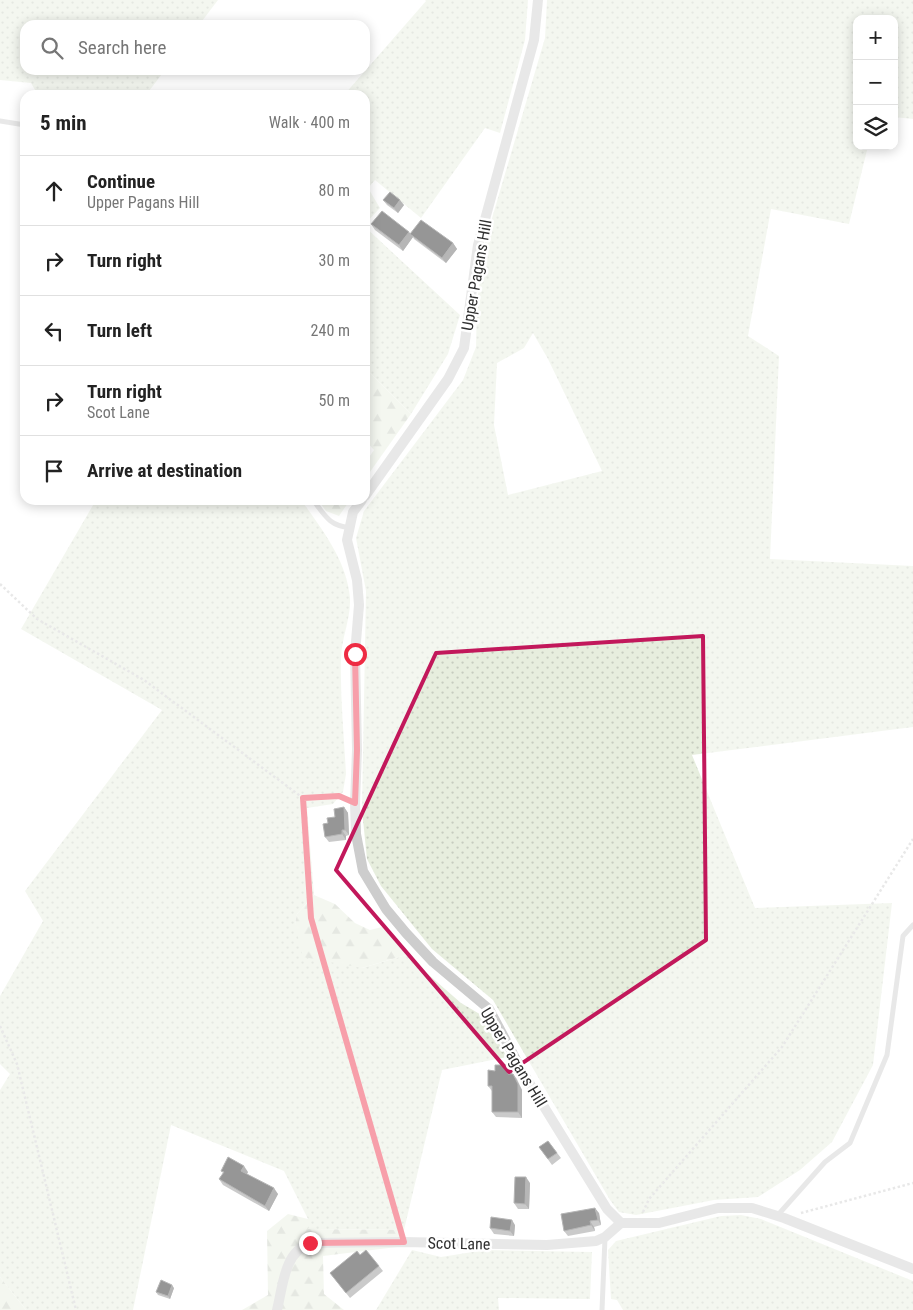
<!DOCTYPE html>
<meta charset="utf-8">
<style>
:root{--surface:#fff;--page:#f2f2f2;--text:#222;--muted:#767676;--line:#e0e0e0}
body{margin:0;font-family:"Roboto Condensed",sans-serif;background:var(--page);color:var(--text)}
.controls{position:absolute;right:15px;top:15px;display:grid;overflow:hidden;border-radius:10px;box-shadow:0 2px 12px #0003}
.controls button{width:45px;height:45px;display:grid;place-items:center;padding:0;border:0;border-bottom:1px solid var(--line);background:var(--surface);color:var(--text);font:25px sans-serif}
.stop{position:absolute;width:15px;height:15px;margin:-11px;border:4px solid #ee2b43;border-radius:50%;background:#fff}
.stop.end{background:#ee2b43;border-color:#fff;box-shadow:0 1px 5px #0008}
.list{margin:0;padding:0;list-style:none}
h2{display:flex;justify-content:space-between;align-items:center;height:65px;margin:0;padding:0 20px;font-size:21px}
h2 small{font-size:16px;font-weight:400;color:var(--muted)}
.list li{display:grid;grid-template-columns:32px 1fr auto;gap:15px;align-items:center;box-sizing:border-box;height:70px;padding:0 20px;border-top:1px solid var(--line)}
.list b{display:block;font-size:19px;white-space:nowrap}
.list p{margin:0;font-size:16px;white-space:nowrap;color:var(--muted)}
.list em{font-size:16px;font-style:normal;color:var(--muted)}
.icon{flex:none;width:28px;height:28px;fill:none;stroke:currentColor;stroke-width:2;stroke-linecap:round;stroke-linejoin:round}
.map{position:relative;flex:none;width:913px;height:1310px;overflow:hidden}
.search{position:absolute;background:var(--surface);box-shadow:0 2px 12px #0003;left:20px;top:20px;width:350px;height:55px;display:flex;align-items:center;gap:12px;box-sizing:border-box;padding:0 18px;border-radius:15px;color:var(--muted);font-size:19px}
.panel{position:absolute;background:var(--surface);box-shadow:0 2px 12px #0003;left:20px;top:90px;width:350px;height:415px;border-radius:15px}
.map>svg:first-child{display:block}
</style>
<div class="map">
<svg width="913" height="1310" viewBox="0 0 913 1310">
<defs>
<pattern id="grass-dots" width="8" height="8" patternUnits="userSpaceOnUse" patternTransform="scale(1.25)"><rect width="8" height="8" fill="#e7eede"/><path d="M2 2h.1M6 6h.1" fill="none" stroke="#c6ccbf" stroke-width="1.8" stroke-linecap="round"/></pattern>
<pattern id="forest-firs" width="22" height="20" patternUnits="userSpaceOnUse" patternTransform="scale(1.25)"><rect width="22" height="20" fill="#e7eede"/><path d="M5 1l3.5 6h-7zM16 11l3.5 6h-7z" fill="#c6ccbf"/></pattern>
</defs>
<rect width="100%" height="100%" fill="#fff"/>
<path fill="url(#grass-dots)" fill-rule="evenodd" d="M0 0H218L199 25H25V70H165L146 95H38L31 83 0 80Z
M425 0H528L525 40 500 133 485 128 421 218 375 180 368 188 380 208 365 224V95H344L426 1Z
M547 0H913V119L894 117V19H857V146H868L849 224 771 209 748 336 779 356 770 559 913 566V727L692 755 755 908 892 903 873 1065 832 1142 800 1170 758 1197 714 1200 636 1215 619 1212 610 1200 493 1000 432 949 381 886 367 859 362 810 366 591 356 538 364 511 463 380 476 347 477 302 485 242 545 38ZM533 333 548 359 602 471 508 495 494 425 497 363 524 348Z
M365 227 460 315 448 354 411 414 365 368Z
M96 500H209L217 505V500H301C322 529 347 561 350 598 351 619 341 639 341 659 340 697 344 736 346 774L343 792 333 804 307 808 314 895 297 914 295 924 362 968 406 955 461 1003 483 1016 507 1057 442 1070 404 1230 308 1229V1219L284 1171 171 1125 133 1310H26L0 1277V1090L10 1074 0 1064V996L43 921 25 891 162 710 21 629Z
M741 1215 761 1219 913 1281V1310H623L617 1300 611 1299 608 1250 616 1241 721 1216Z
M412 1250 441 1257 485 1250 592 1252 590 1299 498 1298 499 1310H376Z"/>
<path fill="url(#forest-firs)" d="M365 368 411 414 365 479V463L374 450 365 440Z
M318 500H350L339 516 326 511Z
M314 895 335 904 355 923 370 930 386 926 406 955 362 968 303 957 295 924 297 914Z
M288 1214 308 1219V1229L404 1230 397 1247 323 1256 324 1294 344 1310H242L268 1295 267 1231Z
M0 1277 26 1310H0Z"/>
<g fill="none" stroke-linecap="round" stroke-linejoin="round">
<path stroke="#cdcdcd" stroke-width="2.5" stroke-dasharray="2.5 2.5" stroke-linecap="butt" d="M0 584 37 619 144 680 303 798 339 796 344 798
M303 798 311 918 401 1231
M0 1026 17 1064 76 1310
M643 1212 649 1199 782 1047 913 839
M801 1213 913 1183"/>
<path stroke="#cdcdcd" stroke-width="5" d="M0 121 25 125
M313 500C324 514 330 527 349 527
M777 1216 825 1162 850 1143 887 1055 903 936 913 925
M602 1310 605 1238"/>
<path stroke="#cdcdcd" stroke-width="10" d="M365 496 448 379 464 348 478 245 534 40 538 0
M362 500 353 512 347 540 357 580 359 605 355 654 357 750 355 803 356 834 363 871 386 909 406 933 433 962 489 1009 522 1071 607 1209 621 1223
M621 1223H659L718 1208H752L784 1218 913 1269
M277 1310C283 1286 284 1252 310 1243L404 1242 547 1245 596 1241 605 1237 621 1223"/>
</g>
<path fill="#8b8b8b" d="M383 200 404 205 398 213 387 205Z
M371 224 453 243 457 249 446 263 414 239 413 237 403 251 375 230Z
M344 807 348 813 349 835 346 836V840L329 842 325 837 328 823 335 817Z
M512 1070V1074H513L517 1079 522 1090V1118L496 1117 492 1112V1091L488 1086Z
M548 1141 561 1158 552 1165 539 1147Z
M221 1171 248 1172 247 1174 278 1194 269 1211 223 1185 219 1179 223 1173Z
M530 1183 529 1209H518L514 1203Z
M599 1213 601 1225 594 1227 595 1231 568 1236 564 1231Z
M515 1225 514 1236 494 1234 490 1228Z
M360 1255 379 1266 383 1271 350 1298 330 1273Z
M174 1288 170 1299 158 1295 156 1292Z"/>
<path fill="#5d5d5d" d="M400 200 404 205 398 213 394 208Z
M409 232 413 237 403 251 399 245Z
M453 243 457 249 446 263 442 258Z
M344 807 348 813 349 835 345 830Z
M342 830 346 836V840L342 834Z
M508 1065 512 1070V1079L508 1074Z
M513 1074 522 1090V1118L518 1112Z
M244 1166 248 1172 245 1177 241 1171Z
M526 1177 530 1183 529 1209 525 1204Z
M274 1188 278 1194 269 1211 265 1206Z
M595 1208 599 1213 601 1225 598 1220Z
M512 1220 515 1225 514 1236 510 1231Z
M590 1221 594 1227 595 1231 591 1225Z
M172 1285 174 1288 170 1299 168 1296Z"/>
<path fill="#171717" stroke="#5d5d5d" d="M390 192 400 200 394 208 383 200Z
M382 211 409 232 399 245 371 224Z
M421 220 453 243 442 258 410 234Z
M344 807 345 830H342V834L325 837 323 824 328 823 327 818 335 817 334 809Z
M495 1065H508V1074H513L518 1084V1112H492V1086H488V1070L495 1071Z
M548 1141 557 1153 548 1159 539 1147Z
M228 1157 244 1166 241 1171 274 1188 265 1206 219 1179 224 1172 221 1171Z
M515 1177H526L525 1204 514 1203Z
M595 1208 598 1220 590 1221 591 1225 564 1231 561 1214Z
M491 1217 512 1220 510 1231 490 1228Z
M366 1250 379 1266 346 1293 330 1273 357 1251 360 1255Z
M161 1280 172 1285 168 1296 156 1292Z"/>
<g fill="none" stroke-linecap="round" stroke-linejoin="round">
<path stroke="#ee2b43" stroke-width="6" d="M310 1243 404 1242 311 918 303 798 339 796 355 803 357 750 355 654"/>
</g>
<path d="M0 0H913V1310H0ZM703 636 706 940 509 1072 336 870 436 653Z" fill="#fff" fill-opacity=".55" fill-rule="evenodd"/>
<path fill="none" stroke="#c2185b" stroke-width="4" stroke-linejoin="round" d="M703 636 706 940 509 1072 336 870 436 653Z"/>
<g text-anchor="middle" stroke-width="5" stroke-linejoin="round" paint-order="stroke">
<g font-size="16" fill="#303030" stroke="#fff">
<text transform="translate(476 275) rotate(-80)" y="6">Upper Pagans Hill</text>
<text transform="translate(514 1057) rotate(59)" y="6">Upper Pagans Hill</text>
<text transform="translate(459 1243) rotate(1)" y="6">Scot Lane</text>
</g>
</g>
</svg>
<div class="controls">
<button>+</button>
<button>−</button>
<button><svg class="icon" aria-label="layers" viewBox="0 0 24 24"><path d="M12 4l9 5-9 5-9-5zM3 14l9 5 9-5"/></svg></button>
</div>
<div class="stop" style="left:355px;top:654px"></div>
<div class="stop end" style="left:310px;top:1243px"></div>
<div class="search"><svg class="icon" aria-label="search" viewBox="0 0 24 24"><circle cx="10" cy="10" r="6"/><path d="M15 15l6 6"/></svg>Search here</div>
<section class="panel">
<h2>5 min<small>Walk · 400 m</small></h2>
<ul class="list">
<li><svg class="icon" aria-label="ahead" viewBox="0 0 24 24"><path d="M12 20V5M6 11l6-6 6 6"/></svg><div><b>Continue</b><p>Upper Pagans Hill</p></div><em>80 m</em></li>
<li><svg class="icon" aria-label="right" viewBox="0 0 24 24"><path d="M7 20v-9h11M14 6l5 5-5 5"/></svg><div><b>Turn right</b></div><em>30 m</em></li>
<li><svg class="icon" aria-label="left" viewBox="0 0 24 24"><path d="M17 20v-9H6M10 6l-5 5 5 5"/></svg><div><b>Turn left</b></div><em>240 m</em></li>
<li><svg class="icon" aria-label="right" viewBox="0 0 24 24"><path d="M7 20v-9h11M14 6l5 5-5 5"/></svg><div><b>Turn right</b><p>Scot Lane</p></div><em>50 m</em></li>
<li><svg class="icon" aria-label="arrive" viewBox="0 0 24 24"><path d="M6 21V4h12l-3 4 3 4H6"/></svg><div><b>Arrive at destination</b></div></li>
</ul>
</section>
</div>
